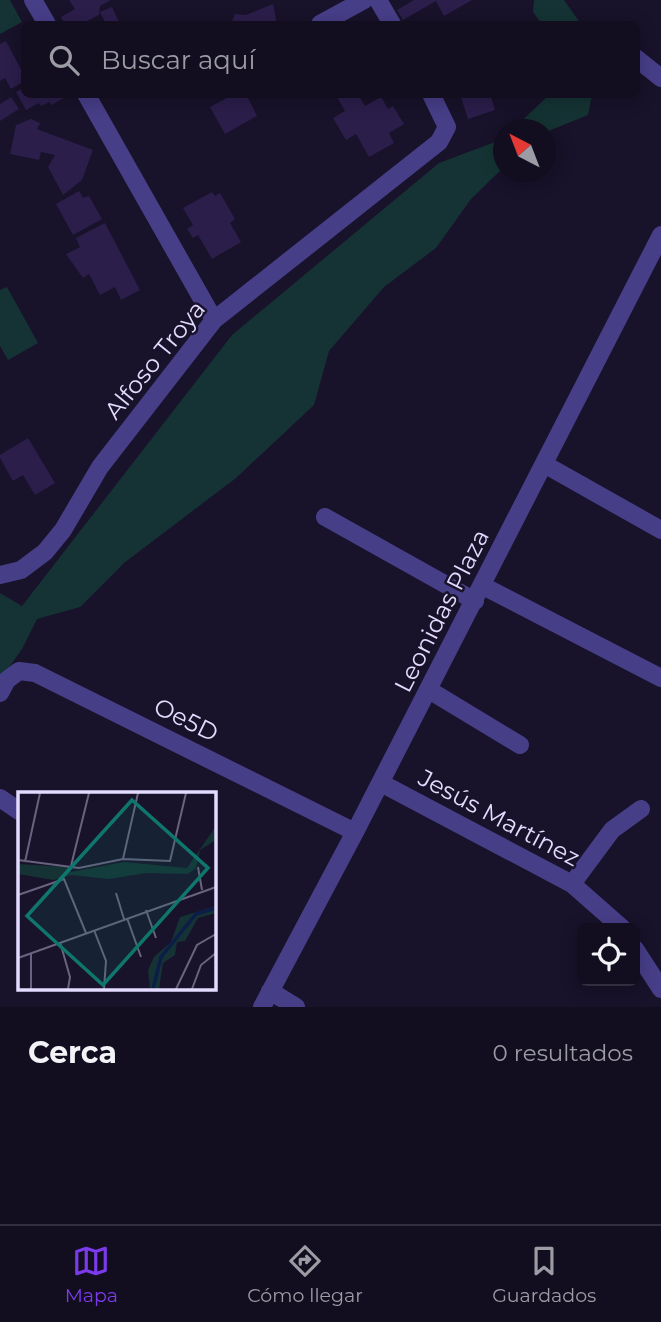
<!DOCTYPE html>
<html lang="es">
<meta charset="utf-8">
<style>
:root{--surface:#120e20;--page:#1b1729;--text:#f1f3f6;--muted:#9c9ca5;--line:#312e3e;--accent:#7c3aed}
body{margin:0;font-family:Montserrat,sans-serif;background:var(--page);color:var(--text)}
.controls{position:absolute;right:21px;bottom:21px;display:grid;overflow:hidden;border-radius:10px;box-shadow:0 4px 18px #0003}
.controls button{width:63px;height:63px;display:grid;place-items:center;padding:0;border:0;border-bottom:2px solid var(--line);background:var(--surface);color:var(--text);font:35px sans-serif}
.compass{position:absolute;left:493px;top:119px;width:63px;height:63px;border-radius:50%;background:var(--surface);box-shadow:0 4px 18px #0003;rotate:318deg}
.list{margin:0;padding:0;list-style:none}
h2{display:flex;justify-content:space-between;align-items:center;height:91px;margin:0;padding:0 28px;font-size:30px}
h2 small{font-size:23px;font-weight:400;color:var(--muted)}
.icon{flex:none;width:38px;height:38px;fill:none;stroke:currentColor;stroke-width:2;stroke-linecap:round;stroke-linejoin:round}
.map{position:relative;flex:none;width:661px;height:1007px;overflow:hidden}
.search{position:absolute;background:var(--surface);box-shadow:0 4px 18px #0003;left:21px;right:21px;top:21px;height:77px;display:flex;align-items:center;gap:18px;box-sizing:border-box;padding:0 24px;border-radius:10px;color:var(--muted);font-size:26px}
.sheet{height:217px;background:var(--surface)}
nav{display:flex;justify-content:space-around;align-items:center;box-sizing:border-box;height:98px;border-top:2px solid var(--line);background:var(--surface);font-size:19px;color:var(--muted)}
nav a{display:grid;justify-items:center;gap:4px}
nav .on{color:var(--accent)}
.map>svg:first-child{display:block}
</style>
<div class="map">
<svg width="661" height="1007" viewBox="0 0 661 1007">
<rect width="100%" height="100%" fill="#18122a"/>
<path fill="#153334" d="M0 0H10L22 22 0 34Z
M534 0H564L581 24H542L533 12Z
M549 95H592L588 115 546 132V130L513 129Z
M503 139V168L471 199 436 248 384 287 329 351 314 405 236 478 124 563 80 607 37 619 22 649 0 680V593L22 606 232 335 439 163Z
M7 287 38 343 8 360 0 346V290Z"/>
<path fill="#2b1e4b" d="M69 0H111L100 6 99 15 81 24H65L61 17 75 9Z
M414 0H472L444 16 436 1 403 20 397 10Z
M273 4 277 24H231L235 14 246 15Z
M112 7 119 22 125 24H106L100 12Z
M6 41 24 75V81L11 89 5 78 0 81V44Z
M24 88V94H65L66 97 51 105 50 102 41 106 39 103 26 110 16 92Z
M234 94H246L257 116 225 134 210 107Z
M335 94H358L365 106 381 97 388 109 393 106 404 124 389 133 394 143 369 157 356 134 346 140 333 118 345 111Z
M460 94H490L495 110 468 119Z
M11 97 19 109 0 121V104Z
M31 119 40 123 37 129 93 150 82 180 63 195 48 167 55 155 41 152 39 160 10 154 16 125Z
M79 191 83 198 89 196 102 219 73 235 56 204Z
M212 192 215 196 220 193 235 219 230 223 241 242 212 259 198 235 193 238 187 229 193 225 183 208Z
M105 223 140 290 121 300 115 287 100 295 89 274 83 278 66 254 80 247 76 238Z
M28 438 55 483 35 495 23 475 13 481 0 458V455Z"/>
<g fill="none" stroke-linecap="round" stroke-linejoin="round">
<path stroke="#473e88" stroke-width="18" d="M33 0 47 24
M378 0 392 24
M320 24 364 0
M636 58 661 78
M86 94 214 320
M544 464 661 530
M325 517 475 601
M0 575 21 570 45 552 63 530 100 467 214 320 439 142 447 127 431 94
M483 586 661 678
M429 690 520 745
M0 693 7 680 19 671 35 673 355 832
M381 783 572 884 622 928
M0 798 19 811
M572 884 612 830 641 809
M635 949 661 989
M270 991 296 1007
M262 1007 355 832 661 235"/>
</g>
<g text-anchor="middle" stroke-width="5" stroke-linejoin="round" paint-order="stroke">
<g font-size="24" fill="#e3dcfe" stroke="#18122a">
<text transform="translate(155 360) rotate(-51)" y="8">Alfoso Troya</text>
<text transform="translate(442 611) rotate(-63)" y="8">Leonidas Plaza</text>
<text transform="translate(186 720) rotate(26)" y="8">Oe5D</text>
<text transform="translate(499 818) rotate(28)" y="8">Jesús Martínez</text>
</g>
</g>
<g transform="translate(18 792)">
<rect width="198" height="198" fill="#18122a"/>
<path d="M198 34V48L182 58 178 76 170 82 128 81 91 87 53 83 36 88 0 82V72L52 75 53 80 106 70 169 76ZM198 114V121L180 126 167 149 159 150 157 163 145 171 141 197H132L130 178 136 165 153 150 162 125Z" fill="#153334"/>
<path fill="none" stroke="#0c1d48" stroke-width="3.5" d="M135 197 143 165 178 122 198 116"/>
<path fill="none" stroke="#69637f" stroke-width="2" d="M105 67 120 1M0 68 61 76 105 67 152 69 168 1M7 70 22 1M53 74 71 1M180 75 184 98M98 101 106 127M0 103 46 87 68 141M128 118 138 146M109 126 123 165M76 138 88 169 86 197M42 150 52 185 50 197M0 166 198 95M13 197V161M158 197 179 153 198 142M174 197 183 173 198 161"/>
<path fill="#0f766e" fill-opacity="0.15" stroke="#0f766e" stroke-width="3.5" d="M114 8 190 76 85 193 9 124Z"/>
<rect width="198" height="198" fill="none" stroke="#e3dcfe" stroke-width="3.5"/>
</g>
</svg>
<div class="controls">
<button><svg class="icon" aria-label="locate" viewBox="0 0 24 24"><circle cx="12" cy="12" r="6"/><path d="M12 2v4M12 18v4M2 12h4M18 12h4"/></svg></button>
</div>
<svg class="compass" viewBox="-18 -18 36 36"><path d="M0-13l5 13h-10z" fill="#e53935"/><path d="M0 13l5-13h-10z" fill="#9c9ca5"/></svg>
<div class="search"><svg class="icon" aria-label="search" viewBox="0 0 24 24"><circle cx="10" cy="10" r="6"/><path d="M15 15l6 6"/></svg>Buscar aquí</div>
</div>
<section class="sheet">
<h2>Cerca<small>0 resultados</small></h2>
<ul class="list">
</ul>
</section>
<nav>
<a class="on"><svg class="icon" aria-label="map" viewBox="0 0 24 24"><path d="M3 6l6-2 6 2 6-2v14l-6 2-6-2-6 2zM9 4v14M15 6v14"/></svg>Mapa</a>
<a><svg class="icon" aria-label="directions" viewBox="0 0 24 24"><path d="M12 3l9 9-9 9-9-9zM9 14v-3h6M13 9l2 2-2 2"/></svg>Cómo llegar</a>
<a><svg class="icon" aria-label="saved" viewBox="0 0 24 24"><path d="M7 4h10v16l-5-4-5 4z"/></svg>Guardados</a>
</nav>
